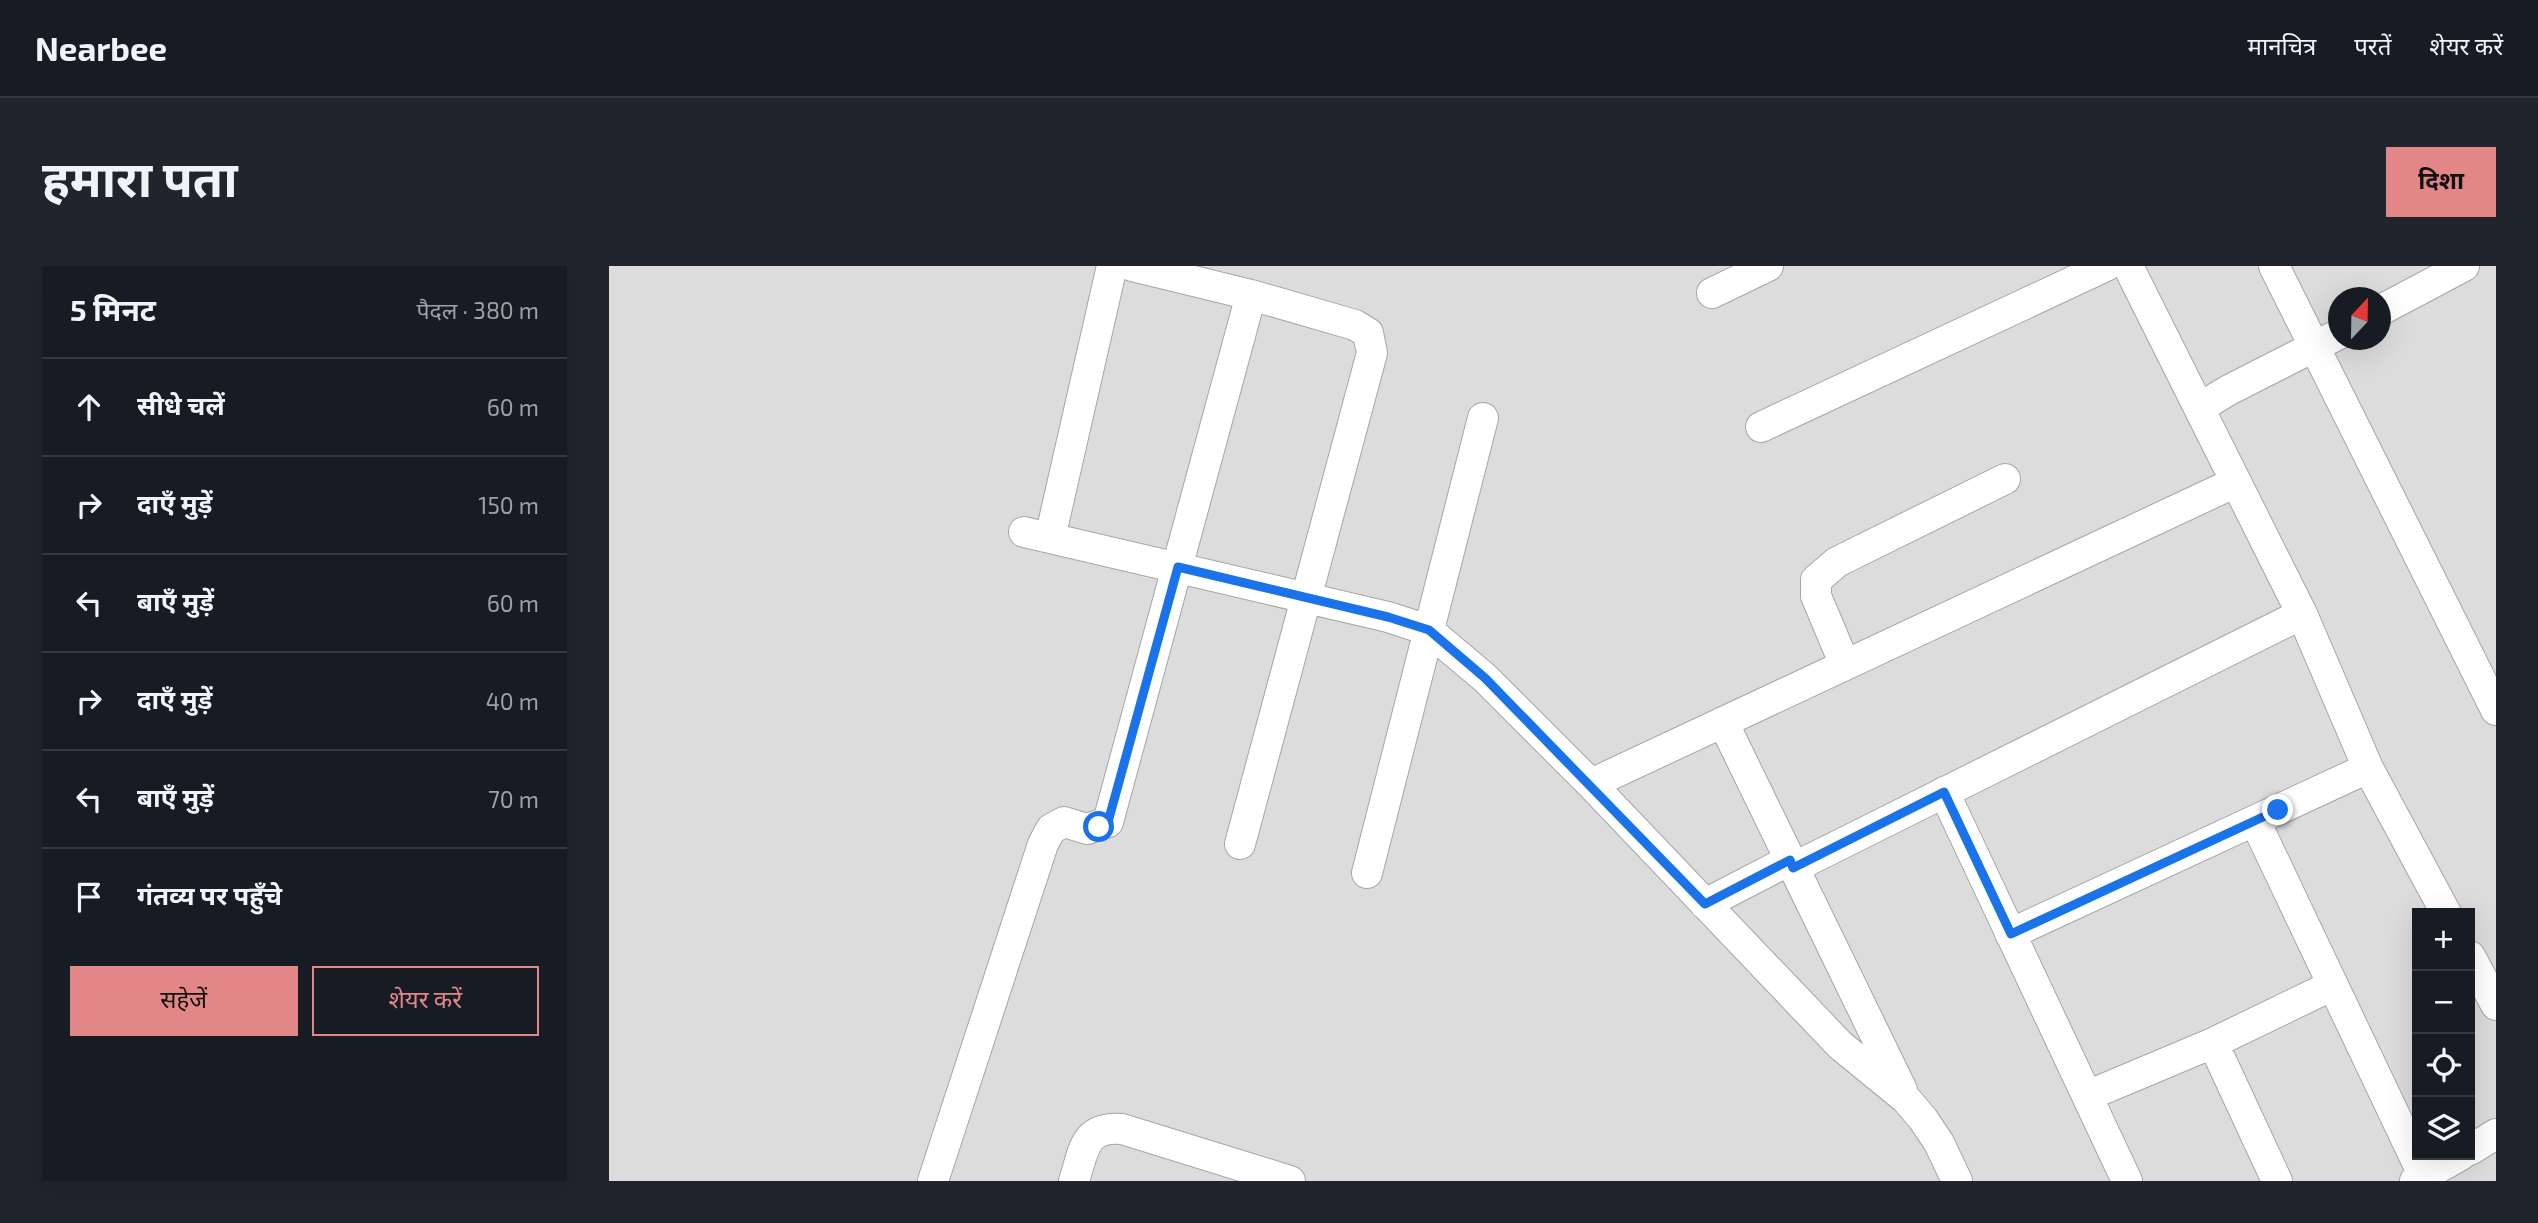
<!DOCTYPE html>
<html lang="hi">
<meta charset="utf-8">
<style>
:root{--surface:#171b24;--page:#20242c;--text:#f1f3f6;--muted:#9ea1a6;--line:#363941;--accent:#e28688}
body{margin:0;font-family:"Exo 2","Noto Sans Devanagari",sans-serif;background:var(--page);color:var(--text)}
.controls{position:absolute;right:21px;bottom:21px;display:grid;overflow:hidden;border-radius:0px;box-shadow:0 7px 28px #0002}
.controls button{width:63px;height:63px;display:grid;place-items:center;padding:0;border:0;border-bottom:2px solid var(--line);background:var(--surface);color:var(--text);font:35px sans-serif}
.compass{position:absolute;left:1719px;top:21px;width:63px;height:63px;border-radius:50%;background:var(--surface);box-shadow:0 7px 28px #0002;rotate:22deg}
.stop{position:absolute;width:21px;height:21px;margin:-16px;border:5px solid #1a73e8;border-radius:50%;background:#fff}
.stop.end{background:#1a73e8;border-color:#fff;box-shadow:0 2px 7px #0008}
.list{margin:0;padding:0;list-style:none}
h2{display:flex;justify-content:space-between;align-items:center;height:91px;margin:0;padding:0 28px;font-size:30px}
h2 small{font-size:23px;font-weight:400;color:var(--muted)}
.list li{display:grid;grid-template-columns:46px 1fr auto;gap:21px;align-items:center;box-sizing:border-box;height:98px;padding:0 28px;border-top:2px solid var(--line)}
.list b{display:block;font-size:26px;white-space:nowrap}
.list em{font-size:23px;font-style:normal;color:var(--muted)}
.actions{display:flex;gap:14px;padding:21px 28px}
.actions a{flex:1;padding:16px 0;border:2px solid var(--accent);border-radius:0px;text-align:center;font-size:24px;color:var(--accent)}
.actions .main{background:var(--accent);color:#111}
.icon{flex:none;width:38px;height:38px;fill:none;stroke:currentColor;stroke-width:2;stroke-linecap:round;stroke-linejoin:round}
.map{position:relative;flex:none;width:1887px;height:915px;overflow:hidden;border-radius:0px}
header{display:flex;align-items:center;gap:42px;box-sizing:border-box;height:98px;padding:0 35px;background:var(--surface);border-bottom:2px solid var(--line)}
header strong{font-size:33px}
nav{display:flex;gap:38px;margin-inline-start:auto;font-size:24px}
.intro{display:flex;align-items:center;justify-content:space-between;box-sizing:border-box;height:168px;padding:0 42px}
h1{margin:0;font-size:49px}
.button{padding:18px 32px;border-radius:0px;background:var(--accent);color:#111;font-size:24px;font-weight:700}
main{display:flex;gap:42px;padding:0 42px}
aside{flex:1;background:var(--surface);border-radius:0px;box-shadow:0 7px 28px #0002}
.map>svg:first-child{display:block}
</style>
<header>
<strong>Nearbee</strong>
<nav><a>मानचित्र</a><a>परतें</a><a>शेयर करें</a></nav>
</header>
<div class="intro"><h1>हमारा पता</h1><a class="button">दिशा</a></div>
<main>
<aside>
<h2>5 मिनट<small>पैदल · 380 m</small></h2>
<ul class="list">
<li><svg class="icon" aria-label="ahead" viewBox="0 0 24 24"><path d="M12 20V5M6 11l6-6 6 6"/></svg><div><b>सीधे चलें</b></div><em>60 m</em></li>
<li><svg class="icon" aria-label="right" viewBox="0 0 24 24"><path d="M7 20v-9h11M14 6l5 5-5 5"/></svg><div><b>दाएँ मुड़ें</b></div><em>150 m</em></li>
<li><svg class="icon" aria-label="left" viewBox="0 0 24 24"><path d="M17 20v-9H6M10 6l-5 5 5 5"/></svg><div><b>बाएँ मुड़ें</b></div><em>60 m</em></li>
<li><svg class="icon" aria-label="right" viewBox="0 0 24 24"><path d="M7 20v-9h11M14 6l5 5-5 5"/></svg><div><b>दाएँ मुड़ें</b></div><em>40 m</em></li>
<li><svg class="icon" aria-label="left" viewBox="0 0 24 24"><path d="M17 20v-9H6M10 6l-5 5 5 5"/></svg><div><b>बाएँ मुड़ें</b></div><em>70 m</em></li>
<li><svg class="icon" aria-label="arrive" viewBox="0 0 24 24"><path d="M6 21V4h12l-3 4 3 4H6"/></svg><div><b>गंतव्य पर पहुँचे</b></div></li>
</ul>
<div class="actions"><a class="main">सहेजें</a><a>शेयर करें</a></div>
</aside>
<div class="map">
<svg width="1887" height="915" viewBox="0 0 1887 915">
<rect width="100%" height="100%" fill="#f0ede5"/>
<path fill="#dddcdc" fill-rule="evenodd" d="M0 0H1887V915H0ZM1730 32H1772V74H1730ZM1808 647H1861V889H1808Z"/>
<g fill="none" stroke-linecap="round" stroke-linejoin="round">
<g stroke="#a6a6a6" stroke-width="32">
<path id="street" d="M523 0 642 29 746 59 759 67 763 87 631 578
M1519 0 1693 348 1759 502 1837 647
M1665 0 1887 444
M1103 27 1159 0
M1772 44 1855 0
M1590 142 1620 124 1730 68
M1152 161 1497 0
M415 266 779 351 819 364 876 412 982 518 1231 779 1297 833 1314 853 1330 877 1348 915
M441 272 503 0
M1236 399 1207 330V314L1228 296 1396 213
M1114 456 1293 824
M982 518 1627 216
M1335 526 1518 915
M1646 555 1817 915
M1184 602 1693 348
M758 607 874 152
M1096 638 1181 594
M1401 668 1759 502
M1861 690 1887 739
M1604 777 1668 915
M1478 830 1604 777 1724 719
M1861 884 1887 868
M324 915 434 578 442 563 455 556 478 563 499 556 642 29
M465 915C475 885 474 860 513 863L681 915
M1806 915 1852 889"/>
</g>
<use href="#street" stroke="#fff" stroke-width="30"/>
</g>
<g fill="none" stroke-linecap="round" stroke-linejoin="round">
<path stroke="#1a73e8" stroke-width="9" d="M490 561 499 556 569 301 779 351 820 364 876 412 1096 638 1181 594 1184 602 1335 526 1402 668 1669 544"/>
</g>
</svg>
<div class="controls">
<button>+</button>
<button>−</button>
<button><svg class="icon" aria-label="locate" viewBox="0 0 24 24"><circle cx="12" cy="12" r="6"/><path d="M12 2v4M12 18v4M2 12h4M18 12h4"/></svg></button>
<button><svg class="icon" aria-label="layers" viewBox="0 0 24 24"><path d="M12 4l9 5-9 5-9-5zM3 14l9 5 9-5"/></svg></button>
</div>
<svg class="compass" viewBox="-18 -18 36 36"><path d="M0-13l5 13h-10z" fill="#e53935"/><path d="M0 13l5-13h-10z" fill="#9ea1a6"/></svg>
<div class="stop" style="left:490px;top:561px"></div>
<div class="stop end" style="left:1669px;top:544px"></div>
</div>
</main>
